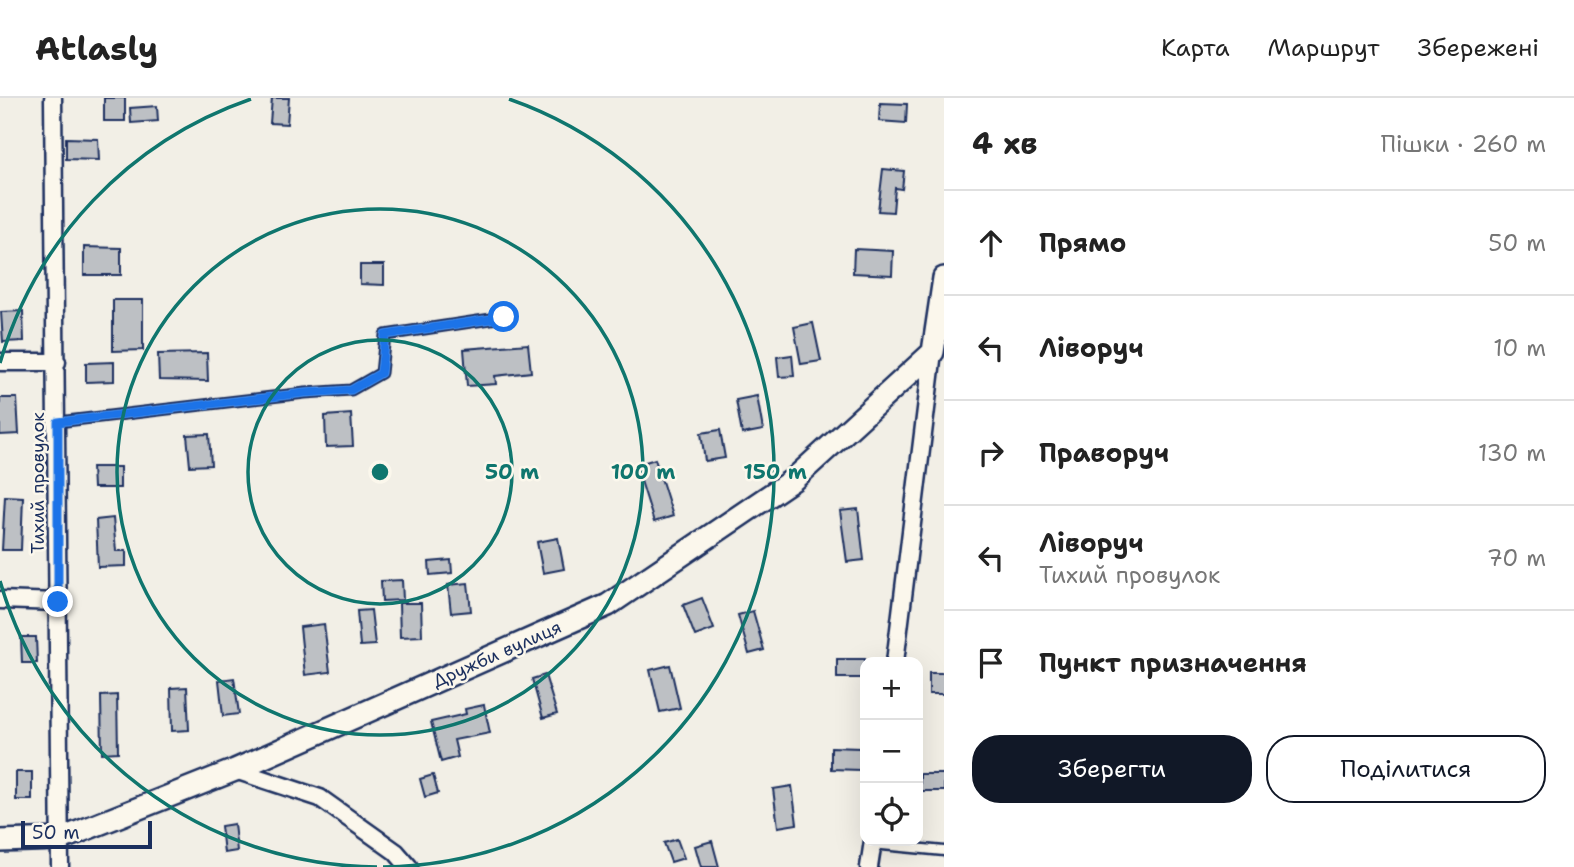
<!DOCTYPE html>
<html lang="uk">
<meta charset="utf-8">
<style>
:root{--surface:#fff;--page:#f2f2f2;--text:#222;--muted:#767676;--line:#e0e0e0;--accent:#111827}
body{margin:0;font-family:"Shantell Sans",sans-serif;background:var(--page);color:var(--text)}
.controls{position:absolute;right:21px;bottom:21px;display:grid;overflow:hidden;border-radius:14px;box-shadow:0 7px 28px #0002}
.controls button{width:63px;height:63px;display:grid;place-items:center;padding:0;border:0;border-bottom:2px solid var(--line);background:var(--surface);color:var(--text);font:35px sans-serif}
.scale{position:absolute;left:21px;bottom:18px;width:131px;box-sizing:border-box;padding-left:7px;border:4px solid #1b2f5e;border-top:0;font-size:19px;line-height:24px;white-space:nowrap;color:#1b2f5e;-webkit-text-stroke:5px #fbf7ec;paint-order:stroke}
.stop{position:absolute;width:21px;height:21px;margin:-16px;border:5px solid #1a73e8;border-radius:50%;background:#fff}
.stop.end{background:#1a73e8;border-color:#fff;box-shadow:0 2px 7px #0008}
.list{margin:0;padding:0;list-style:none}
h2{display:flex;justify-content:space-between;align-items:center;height:91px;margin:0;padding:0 28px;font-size:30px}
h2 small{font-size:23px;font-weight:400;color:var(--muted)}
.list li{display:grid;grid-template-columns:46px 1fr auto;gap:21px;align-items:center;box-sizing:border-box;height:105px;padding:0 28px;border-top:2px solid var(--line)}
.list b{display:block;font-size:26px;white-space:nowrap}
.list p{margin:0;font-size:23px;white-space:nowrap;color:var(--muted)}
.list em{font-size:23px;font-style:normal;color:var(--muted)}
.actions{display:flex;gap:14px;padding:21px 28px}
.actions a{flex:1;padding:16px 0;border:2px solid var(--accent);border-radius:28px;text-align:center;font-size:24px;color:var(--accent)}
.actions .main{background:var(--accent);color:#fff}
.icon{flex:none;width:38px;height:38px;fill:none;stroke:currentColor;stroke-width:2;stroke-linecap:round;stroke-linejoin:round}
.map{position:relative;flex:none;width:944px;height:769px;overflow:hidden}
header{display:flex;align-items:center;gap:42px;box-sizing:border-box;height:98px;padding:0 35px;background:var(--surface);border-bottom:2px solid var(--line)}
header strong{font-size:33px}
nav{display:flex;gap:38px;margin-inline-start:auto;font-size:24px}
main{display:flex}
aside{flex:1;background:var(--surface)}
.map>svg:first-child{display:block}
</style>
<header>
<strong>Atlasly</strong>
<nav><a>Карта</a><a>Маршрут</a><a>Збережені</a></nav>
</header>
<main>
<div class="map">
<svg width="944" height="769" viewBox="0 0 944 769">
<rect width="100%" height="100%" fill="#f2efe6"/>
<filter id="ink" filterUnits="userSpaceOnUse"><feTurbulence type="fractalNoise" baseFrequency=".0143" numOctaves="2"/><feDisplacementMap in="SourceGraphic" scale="14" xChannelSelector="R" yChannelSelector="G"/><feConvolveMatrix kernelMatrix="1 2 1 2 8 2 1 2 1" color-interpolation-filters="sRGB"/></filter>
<g filter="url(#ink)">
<path fill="#bdc0c4" stroke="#1b2f5e" stroke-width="2" d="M104 0H125V23H104Z
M272 0H289L287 26 270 25Z
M880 5 907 6 906 25 879 23Z
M157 8 158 23 131 25 130 10Z
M66 40 98 41 99 62 66 61Z
M883 71 904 73 902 91 895 90 893 114 878 113Z
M84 149 121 150V177H84Z
M854 151 893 153 892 177 853 175Z
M360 167H384V187L360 186Z
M113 202H143V252L113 253Z
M23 213 24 243 3 244 1 214Z
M813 225 821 263 801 266 794 229Z
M528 246 531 274 495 278 496 286 467 288 464 251Z
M207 255 208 283 159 282 158 256Z
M792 257 794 278 779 279 777 259Z
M114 264V283L86 284V265Z
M757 298 763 332 742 336 736 302Z
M0 300H17L19 336 0 337Z
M351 316 353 348 326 349 325 318Z
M720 332 725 360 705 363 701 335Z
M209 336 211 367 190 368 187 337Z
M655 361 673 418 654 424 636 367Z
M92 369H120V390H93Z
M5 398 23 399 21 452H2Z
M858 411 864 462 847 464 840 413Z
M113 420 116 453H126V468L98 469 96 422Z
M558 440 564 471 543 475 537 444Z
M451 462 452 475 430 477 429 464Z
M402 482 403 502 382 503 381 483Z
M468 485 471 513 451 515 448 487Z
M702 500 714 531 695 538 683 507Z
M399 505H421L422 538 400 539Z
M371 512 375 547 360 548 357 513Z
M753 513 764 552 749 556 738 517Z
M324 526 330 574 305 577 300 529Z
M21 539H36L37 565H22Z
M837 561H865V580H837Z
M670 567 680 610 660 614 650 572Z
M929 575H944V596H929Z
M545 577 557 616 543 620 532 581Z
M234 580 239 616 223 618 219 582Z
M187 589 189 632 172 633 171 590Z
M117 597 118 654 102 655 101 598Z
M484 607 490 635 454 642 458 659 441 664 431 624 466 616 465 611Z
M831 649 860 650V672L831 671Z
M16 674H32V702H16Z
M920 676H944V693H920Z
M433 677 438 695 425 699 420 681Z
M792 688 797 726 778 729 773 691Z
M234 726 237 753 224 755 221 728Z
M677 741 684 760 671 764 664 745Z
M712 743 719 769H701L695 748Z"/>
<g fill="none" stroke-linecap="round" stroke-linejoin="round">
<g stroke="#1b2f5e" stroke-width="13">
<path id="lane" d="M58 324 305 295 351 292 381 275 385 237 504 219
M872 746 944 753"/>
</g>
<g stroke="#1b2f5e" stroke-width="21">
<path id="street" d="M53 0 60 769
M0 264H57
M0 502 58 504
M895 564 933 254
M235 672 320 700 396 754 409 769
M869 769 873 743"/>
</g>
<g stroke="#1b2f5e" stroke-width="26">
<path id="secondary" d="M0 743 61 741 235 672 608 507 794 381 933 254 944 180"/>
</g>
<use href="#lane" stroke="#fbf7ec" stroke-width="8"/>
<use href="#street" stroke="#fbf7ec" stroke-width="16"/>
<use href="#secondary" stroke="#fbf7ec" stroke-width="21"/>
</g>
</g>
<g fill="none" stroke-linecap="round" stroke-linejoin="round" filter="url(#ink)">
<path stroke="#1a73e8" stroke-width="9" d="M58 504V324L305 295 351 292 381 275 385 237 504 219"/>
</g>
<g fill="none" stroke="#0f766e" stroke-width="3.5">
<circle cx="380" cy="374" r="132"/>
<circle cx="380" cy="374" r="263"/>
<path d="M377 769A395 395 0 0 1 0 483M0 265A395 395 0 0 1 251 1M509 1A395 395 0 0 1 383 769"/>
</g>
<g text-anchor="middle" stroke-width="5" stroke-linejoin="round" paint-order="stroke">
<g font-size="18" fill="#1b2f5e" stroke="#fbf7ec">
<text transform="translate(38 385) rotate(-90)" y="6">Тихий провулок</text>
<text transform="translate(497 556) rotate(-24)" y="6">Дружби вулиця</text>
</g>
</g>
<circle cx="380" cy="374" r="10" fill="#0f766e" stroke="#fbf7ec" stroke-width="3.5"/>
<g font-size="21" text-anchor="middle" font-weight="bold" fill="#0f766e" stroke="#fbf7ec" stroke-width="5" stroke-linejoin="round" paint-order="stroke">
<text x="512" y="381">50 m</text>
<text x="643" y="381">100 m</text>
<text x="775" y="381">150 m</text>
</g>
</svg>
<div class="controls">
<button>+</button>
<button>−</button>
<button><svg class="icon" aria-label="locate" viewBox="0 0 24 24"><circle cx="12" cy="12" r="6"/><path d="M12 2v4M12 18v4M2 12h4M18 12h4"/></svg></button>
</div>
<div class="scale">50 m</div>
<div class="stop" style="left:504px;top:219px"></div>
<div class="stop end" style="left:58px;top:504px"></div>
</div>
<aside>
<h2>4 хв<small>Пішки · 260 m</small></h2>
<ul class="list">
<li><svg class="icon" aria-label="ahead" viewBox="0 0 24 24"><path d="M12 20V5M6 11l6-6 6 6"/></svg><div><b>Прямо</b></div><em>50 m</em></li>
<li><svg class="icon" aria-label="left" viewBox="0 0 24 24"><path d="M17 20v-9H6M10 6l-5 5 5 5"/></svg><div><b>Ліворуч</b></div><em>10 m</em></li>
<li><svg class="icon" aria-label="right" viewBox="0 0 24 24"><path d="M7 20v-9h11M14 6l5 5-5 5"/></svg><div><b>Праворуч</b></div><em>130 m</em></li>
<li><svg class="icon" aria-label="left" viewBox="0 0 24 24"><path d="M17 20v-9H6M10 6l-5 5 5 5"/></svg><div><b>Ліворуч</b><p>Тихий провулок</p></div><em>70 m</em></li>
<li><svg class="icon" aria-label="arrive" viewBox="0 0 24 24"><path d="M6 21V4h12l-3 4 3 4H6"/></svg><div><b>Пункт призначення</b></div></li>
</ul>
<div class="actions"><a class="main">Зберегти</a><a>Поділитися</a></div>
</aside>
</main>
